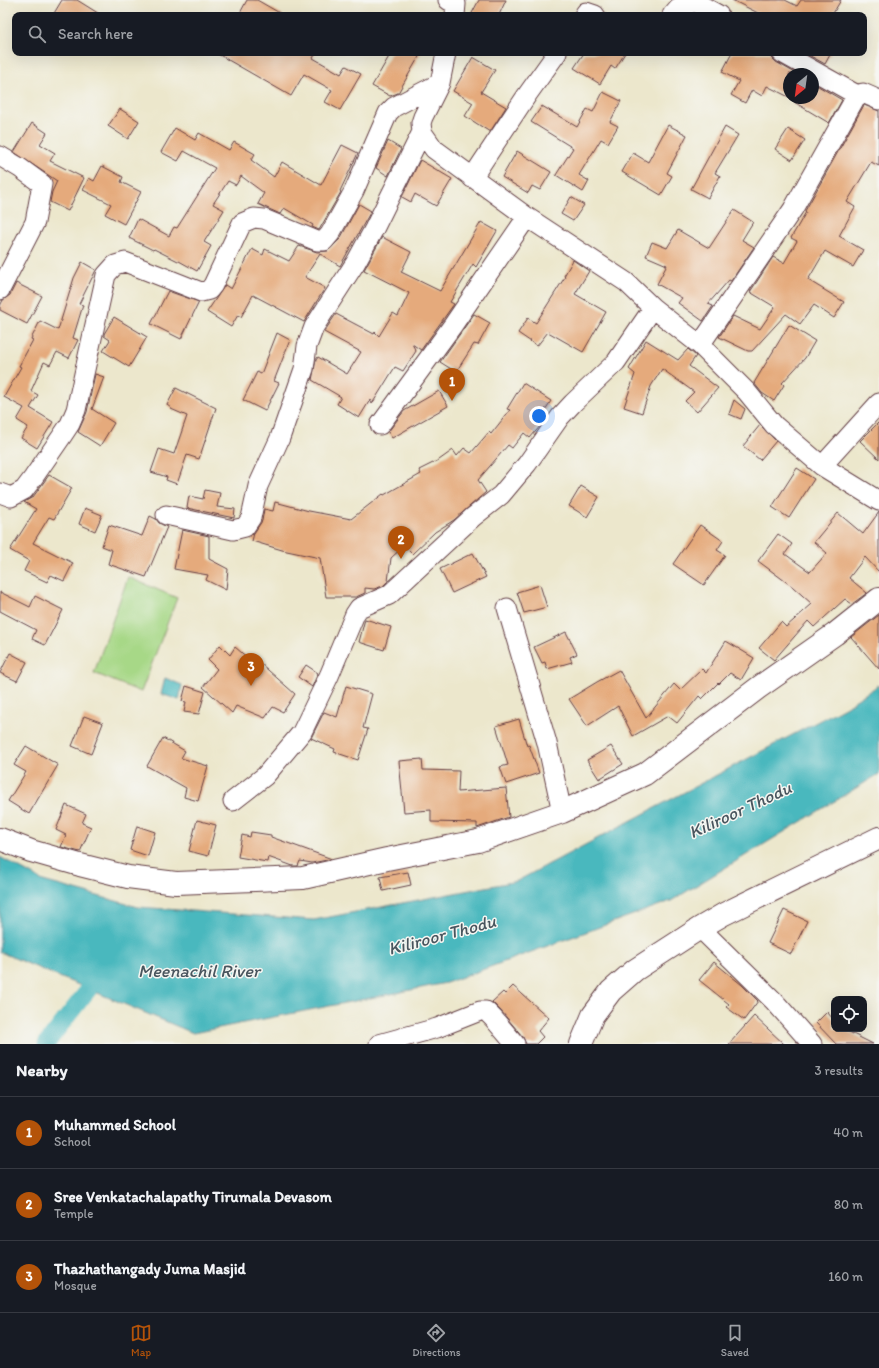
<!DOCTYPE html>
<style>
:root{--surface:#171b24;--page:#242831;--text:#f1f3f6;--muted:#9ea1a6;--line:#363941;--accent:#b45309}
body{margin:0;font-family:Itim,sans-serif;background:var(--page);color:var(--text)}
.controls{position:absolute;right:12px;bottom:12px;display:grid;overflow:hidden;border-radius:8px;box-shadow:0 4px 16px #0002}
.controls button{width:36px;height:36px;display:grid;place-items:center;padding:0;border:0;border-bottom:1px solid var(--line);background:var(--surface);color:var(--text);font:20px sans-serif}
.compass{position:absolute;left:783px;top:68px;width:36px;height:36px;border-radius:50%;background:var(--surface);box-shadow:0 4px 16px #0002;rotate:209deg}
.you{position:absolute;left:539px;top:416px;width:14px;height:14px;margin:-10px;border:3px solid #fff;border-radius:50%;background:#1a73e8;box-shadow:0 0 0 6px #1a73e833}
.badge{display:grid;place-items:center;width:26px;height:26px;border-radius:50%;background:var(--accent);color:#fff;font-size:13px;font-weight:700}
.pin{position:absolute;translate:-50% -33px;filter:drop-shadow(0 1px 2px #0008)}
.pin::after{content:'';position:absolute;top:21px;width:14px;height:12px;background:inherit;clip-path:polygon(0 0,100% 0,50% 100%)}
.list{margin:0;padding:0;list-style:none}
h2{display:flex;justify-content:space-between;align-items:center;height:52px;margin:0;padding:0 16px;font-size:17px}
h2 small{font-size:13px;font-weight:400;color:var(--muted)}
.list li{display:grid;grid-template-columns:26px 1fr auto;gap:12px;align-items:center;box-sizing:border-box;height:72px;padding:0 16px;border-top:1px solid var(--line)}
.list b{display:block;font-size:15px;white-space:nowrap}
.list p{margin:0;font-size:13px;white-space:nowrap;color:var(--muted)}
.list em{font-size:13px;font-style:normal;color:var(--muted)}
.icon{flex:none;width:22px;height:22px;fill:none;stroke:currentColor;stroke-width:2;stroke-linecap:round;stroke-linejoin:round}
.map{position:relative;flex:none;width:879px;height:1044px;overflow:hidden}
.search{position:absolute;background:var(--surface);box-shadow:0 4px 16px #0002;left:12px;right:12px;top:12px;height:44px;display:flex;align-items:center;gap:10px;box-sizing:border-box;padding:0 14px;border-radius:8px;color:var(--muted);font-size:15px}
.sheet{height:268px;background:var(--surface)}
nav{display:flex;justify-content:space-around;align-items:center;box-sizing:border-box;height:56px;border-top:1px solid var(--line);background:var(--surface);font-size:11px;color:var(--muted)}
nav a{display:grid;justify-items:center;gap:2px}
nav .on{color:var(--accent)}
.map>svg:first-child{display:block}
</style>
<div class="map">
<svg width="879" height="1044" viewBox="0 0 879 1044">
<rect width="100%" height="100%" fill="#f6f6f2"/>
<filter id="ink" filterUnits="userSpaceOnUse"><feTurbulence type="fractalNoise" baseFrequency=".025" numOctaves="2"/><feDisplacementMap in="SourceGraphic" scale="8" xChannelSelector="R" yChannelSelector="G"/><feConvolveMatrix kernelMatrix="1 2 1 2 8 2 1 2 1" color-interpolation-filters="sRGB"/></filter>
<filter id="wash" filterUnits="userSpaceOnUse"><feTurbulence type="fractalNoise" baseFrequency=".012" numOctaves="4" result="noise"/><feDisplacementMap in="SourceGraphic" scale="16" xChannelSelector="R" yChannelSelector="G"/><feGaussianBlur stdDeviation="0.9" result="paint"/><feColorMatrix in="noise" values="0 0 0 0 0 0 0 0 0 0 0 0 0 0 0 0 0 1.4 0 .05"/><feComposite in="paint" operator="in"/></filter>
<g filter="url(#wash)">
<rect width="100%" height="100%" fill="#ece7cc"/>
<path fill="#a7d887" stroke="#787c59" d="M128 577 177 598 141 692 94 673Z"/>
<path fill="#48b8be" stroke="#496c74" d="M165 678 182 685 179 700 161 694Z
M879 685V774L671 901 446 983 193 1033 0 952V857L43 881 138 907 314 920 517 881 845 707Z"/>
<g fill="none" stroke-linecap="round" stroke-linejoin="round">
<path stroke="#48b8be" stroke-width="17" d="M46 1044 103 971"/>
</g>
<g id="blocks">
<path fill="#e5aa7c" d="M62 0H77L101 15H53Z
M247 0H257L283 15H239Z
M479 0H506L499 15H471Z
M732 0H785L797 6 801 0H841L832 15H762Z
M216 53H316L313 58 341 74 346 66 361 74 340 110 325 102 332 90 304 74 291 96Z
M391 53H421L398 93 390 96 372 86Z
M584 53H625L615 69 611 66 600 84 574 68Z
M732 53H771L772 58 776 62 797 74H789V97L767 86 762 96 752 90 745 103 731 95 739 81 722 72Z
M805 53H831L825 64Z
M473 57 495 70 481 92 506 107 490 132 465 116 473 103 453 91Z
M813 83 842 100 829 123 794 102 795 100 791 98H813Z
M603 92 621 101 610 122 618 126 608 143 601 139 579 175 589 181 583 192 556 175 573 148 531 122 542 106 577 127 587 109 593 112Z
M864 105 879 111V166L871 162 847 202 855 207 839 236 863 250 853 267 825 251 808 280 844 302 834 318 814 305 800 324 786 314 752 351H748L719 337 733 316 760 329 775 307 750 292 773 257 784 263 797 241 791 238 806 212 805 211Z
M120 109 139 121 128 139 108 126Z
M32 123 47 133 40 144 55 153 50 161 84 178 68 211 50 202 52 192 57 181 14 152Z
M668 125 687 135 667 173 672 176 661 195 622 172 633 153 648 162Z
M725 127 738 135 715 173 720 176 708 198 691 189Z
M175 128 195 140 199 133 229 150 234 142 255 154 251 160 274 177 282 162 321 185 342 145 358 153 340 191 341 192 319 230 312 227 313 225 284 208 280 214 258 204 264 193 241 176 236 185 228 181 213 204 224 210 204 242 211 246 197 271 179 261H178L154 249 153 250 129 238 138 219 169 236 174 227 177 228 215 168 184 151 178 161 161 152Z
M788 129 805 140 792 160 775 149Z
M388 141 401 149 388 176 376 168Z
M517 151 551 172 540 190 532 186 528 193 502 177Z
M420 160 452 179 436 206 415 194 411 202 402 197Z
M102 166 123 177 121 182 141 192 124 224 105 214 111 204 83 190 89 178 94 181Z
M571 197 584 205 573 221 561 214Z
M359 204 371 211 340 266 320 254 305 277 325 288 304 322 253 295 241 317 238 315 231 327 207 312 225 285 231 289 252 249 263 255 265 249 289 261 299 246 317 252 328 251 340 239Z
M734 210 753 222 742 240 754 247 731 281 729 280 708 304 713 306 703 321 678 303 682 298 657 284 667 265 646 256 652 242 667 248 678 230 709 248Z
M481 222 497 231 476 267 473 264 450 302 454 304 421 350 412 344 416 351 403 371 395 367 372 404 370 400 359 418 337 404 341 397 312 380 316 360 318 357 347 374 361 352 324 332 336 314 374 334 375 332 379 336 393 313 398 316 409 293 364 270 382 237 411 252 401 272 440 291Z
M573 260 589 271 575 294 606 312 583 352 548 332 537 346 518 333 528 318 536 323 565 277 564 276Z
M82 262 96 270 79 304 83 305 73 338 78 340 69 358 57 352 50 365 44 362 31 391 38 395 30 408 53 422 37 448 21 438 28 427 17 420 24 408 4 397 21 367 19 366 33 340 31 339 40 321 58 330 74 278Z
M16 283 42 296 27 324 0 310V306L3 300 10 295Z
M168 291 199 302 181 339 151 324Z
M474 314 490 323 478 345 474 344 456 372 440 362Z
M114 317 147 337 129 367 103 351 110 340 104 336V334Z
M789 325 815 341 805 358 782 383 784 385 774 401 762 393 754 383Z
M277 333 290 340 274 381 279 383 265 411 243 400 257 372 261 374Z
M646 340 678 360 688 349 696 356 689 366 718 388 697 412 685 401 694 392 662 369 651 386 642 413 624 407 635 374 629 369Z
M95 374 104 377 92 409 114 423 100 446 78 432 87 412Z
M523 383 551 401 537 422 541 425 530 438 524 433 512 448 508 445 478 480 486 492 454 520 435 532 412 554 404 546 391 558 388 581 383 586 374 589 365 588V593L356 597H326L320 558 282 550 252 541 254 533 262 521 264 509 273 511 275 502 309 511 351 519 383 494 384 495 421 474 419 470 439 460 453 450 457 456 464 448 471 453 489 432 491 434 510 410 507 409Z
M176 388 216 408 199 459 187 455 177 484 166 480 167 477 151 472 159 449 174 454 187 416 171 409V408L167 405Z
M439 391 448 406 392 438 388 432 404 411Z
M734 400 745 409 741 419 729 414Z
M879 422V459L860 441Z
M760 425 776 441 760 460 743 446Z
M797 468 814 479 789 518 772 507Z
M49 475 72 488 54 519 49 517 33 543 73 563 64 581 51 575 47 582 24 571 29 561 10 550 36 509 24 502 33 497Z
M581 486 599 497 587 517 569 506Z
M205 490 220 493 217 507 235 509 234 518 187 508 189 496 203 499Z
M85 508 102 515 95 531 79 524Z
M879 512V572L865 557 849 578 867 593 852 604 845 599 814 627 808 621 774 660 759 648 781 622 786 627 812 604 793 587 758 561 778 534 792 544 785 554 810 572 827 553 814 542 838 513 863 534Z
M150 516 156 519 159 523 167 527 146 577 108 564 112 550 102 546 109 525 142 536Z
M700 525 723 541 717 550 725 555 704 585 673 564Z
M182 530 209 536V559L228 569 226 590 206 580 208 575 174 569Z
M473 553 486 577 452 593 440 569Z
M540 585 547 607 524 613 517 592Z
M0 592 30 607 35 596 63 610 45 645 32 639 36 630 0 611Z
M879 615V669L851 637Z
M365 619 391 627 384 650 359 642Z
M566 632 577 654 570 657 572 662 547 669 545 662 542 663 534 647Z
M726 641 754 658 741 680 730 673 719 684 718 683 702 699 699 696 677 723 668 716 633 736 618 706 587 726 569 699 597 682 619 670 646 718 674 684 680 690 702 669 706 673Z
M220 645 230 655 235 647 249 659 251 655 295 694 283 712 273 707 265 718 236 706 232 713 203 687 217 669 208 660Z
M10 653 27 662 17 681 0 673Z
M306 665 318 673 312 687 298 677Z
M186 686 205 692 199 714 184 712 186 702 182 701Z
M346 686 372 694 363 728 368 729 358 760 334 752 335 749 311 738 324 712 337 717Z
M84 716 103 723 91 754 72 746Z
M519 719 527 746 529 745 539 773 506 784 500 767 508 765 496 726Z
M163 738 185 751 181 758 208 766 198 801 184 797 186 788 147 766Z
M26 746 58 765 29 814 8 801 26 772 14 765Z
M611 746 623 764 599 779 587 760Z
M422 759 423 770 459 771 458 792 506 788 509 817 477 828V823L431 822V810L404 812 399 761Z
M66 805 86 814 82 823 91 827 80 852 61 847 66 835 56 830Z
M197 820 216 825 208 856 189 851Z
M137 826 155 832 148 856 130 850Z
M251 832 271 835V837L332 859 312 863 300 861 298 866H293L268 857 267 862 238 857 242 835 250 837Z
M408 872 411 885 383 891 380 877Z
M784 910 807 921 791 954 768 943Z
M714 962 742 985 758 1001 744 1020 726 1007 729 1004 699 980Z
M513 986 549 1018 538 1031 543 1037 536 1044H526L523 1037 501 1011 492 1002 503 992 505 994Z
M827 1012 834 1020V1029H843L873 1044H836L816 1023Z
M754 1016 784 1044H729Z"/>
</g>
</g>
<g filter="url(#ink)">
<use href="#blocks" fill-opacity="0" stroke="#623d43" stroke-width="1"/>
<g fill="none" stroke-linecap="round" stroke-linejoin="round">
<g stroke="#623d43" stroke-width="21">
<path id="street" d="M448 0 456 4 455 15
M584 15 586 12 595 15
M672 15 678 8 695 2 719 15
M446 53 440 83 423 117 421 123 422 132 434 149 527 217 626 282 653 308 700 345 747 392 774 425 822 466 879 501
M782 53 857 95 863 93 879 100
M0 156 20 168 42 184 35 222 0 290
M472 178 527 95 557 53
M700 345 793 209 857 95
M380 425 453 325 527 217
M822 466 879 403
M0 493 11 497 24 490 33 478 62 436 70 424 76 410 106 275 115 265 125 262 201 292 209 290 213 285 242 223 254 218 264 219 317 241H324L330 234 354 191 388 113 394 107 440 83
M166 515 233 530 245 527 251 518 258 486 280 438 304 369 307 346 314 327 356 262 374 229 422 132
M507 608 547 743 562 812
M233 801 265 776 302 732 329 676 355 614 359 608 389 595 473 517 501 495 527 464 560 417 573 403 616 362 653 308
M700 928 774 1001 812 1044
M379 1044 437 1028 480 1011H486L493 1018 515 1044"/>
</g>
<g stroke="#623d43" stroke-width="24">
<path id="secondary" d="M0 839 31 851 80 865 128 877 176 883 303 878 387 859 478 841 562 812 645 774 758 688 835 634 879 599
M581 1044 593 1015 611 991 635 970 700 928 724 914 879 838"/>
</g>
<use href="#street" stroke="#fff" stroke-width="19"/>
<use href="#secondary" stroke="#fff" stroke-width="22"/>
</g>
</g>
<g text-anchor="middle" stroke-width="3" stroke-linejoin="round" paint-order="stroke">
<g font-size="18" font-style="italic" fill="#49555e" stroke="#f6f6f2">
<text transform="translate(740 810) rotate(-25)" y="6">Kiliroor Thodu</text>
<text transform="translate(442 935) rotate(-15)" y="6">Kiliroor Thodu</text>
<text x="199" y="977">Meenachil River</text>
</g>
</g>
</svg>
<div class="controls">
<button><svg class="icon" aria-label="locate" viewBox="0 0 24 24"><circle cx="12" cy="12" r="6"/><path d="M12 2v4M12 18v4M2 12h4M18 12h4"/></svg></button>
</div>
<svg class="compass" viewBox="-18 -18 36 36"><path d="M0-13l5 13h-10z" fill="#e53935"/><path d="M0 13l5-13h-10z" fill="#9ea1a6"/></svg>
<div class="you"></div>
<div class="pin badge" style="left:452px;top:401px">1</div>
<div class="pin badge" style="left:401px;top:559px">2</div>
<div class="pin badge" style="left:251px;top:686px">3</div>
<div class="search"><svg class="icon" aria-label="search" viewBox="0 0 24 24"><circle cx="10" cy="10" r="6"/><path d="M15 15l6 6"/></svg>Search here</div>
</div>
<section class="sheet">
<h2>Nearby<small>3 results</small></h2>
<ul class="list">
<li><span class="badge">1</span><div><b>Muhammed School</b><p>School</p></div><em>40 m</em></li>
<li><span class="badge">2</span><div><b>Sree Venkatachalapathy Tirumala Devasom</b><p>Temple</p></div><em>80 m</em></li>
<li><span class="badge">3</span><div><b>Thazhathangady Juma Masjid</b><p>Mosque</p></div><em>160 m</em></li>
</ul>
</section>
<nav>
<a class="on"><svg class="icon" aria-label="map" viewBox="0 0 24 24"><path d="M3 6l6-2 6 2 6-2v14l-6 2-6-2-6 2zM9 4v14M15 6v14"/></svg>Map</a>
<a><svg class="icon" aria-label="directions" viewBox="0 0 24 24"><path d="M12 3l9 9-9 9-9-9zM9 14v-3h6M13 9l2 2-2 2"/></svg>Directions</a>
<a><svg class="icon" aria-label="saved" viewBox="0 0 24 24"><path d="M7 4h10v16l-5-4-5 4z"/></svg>Saved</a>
</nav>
